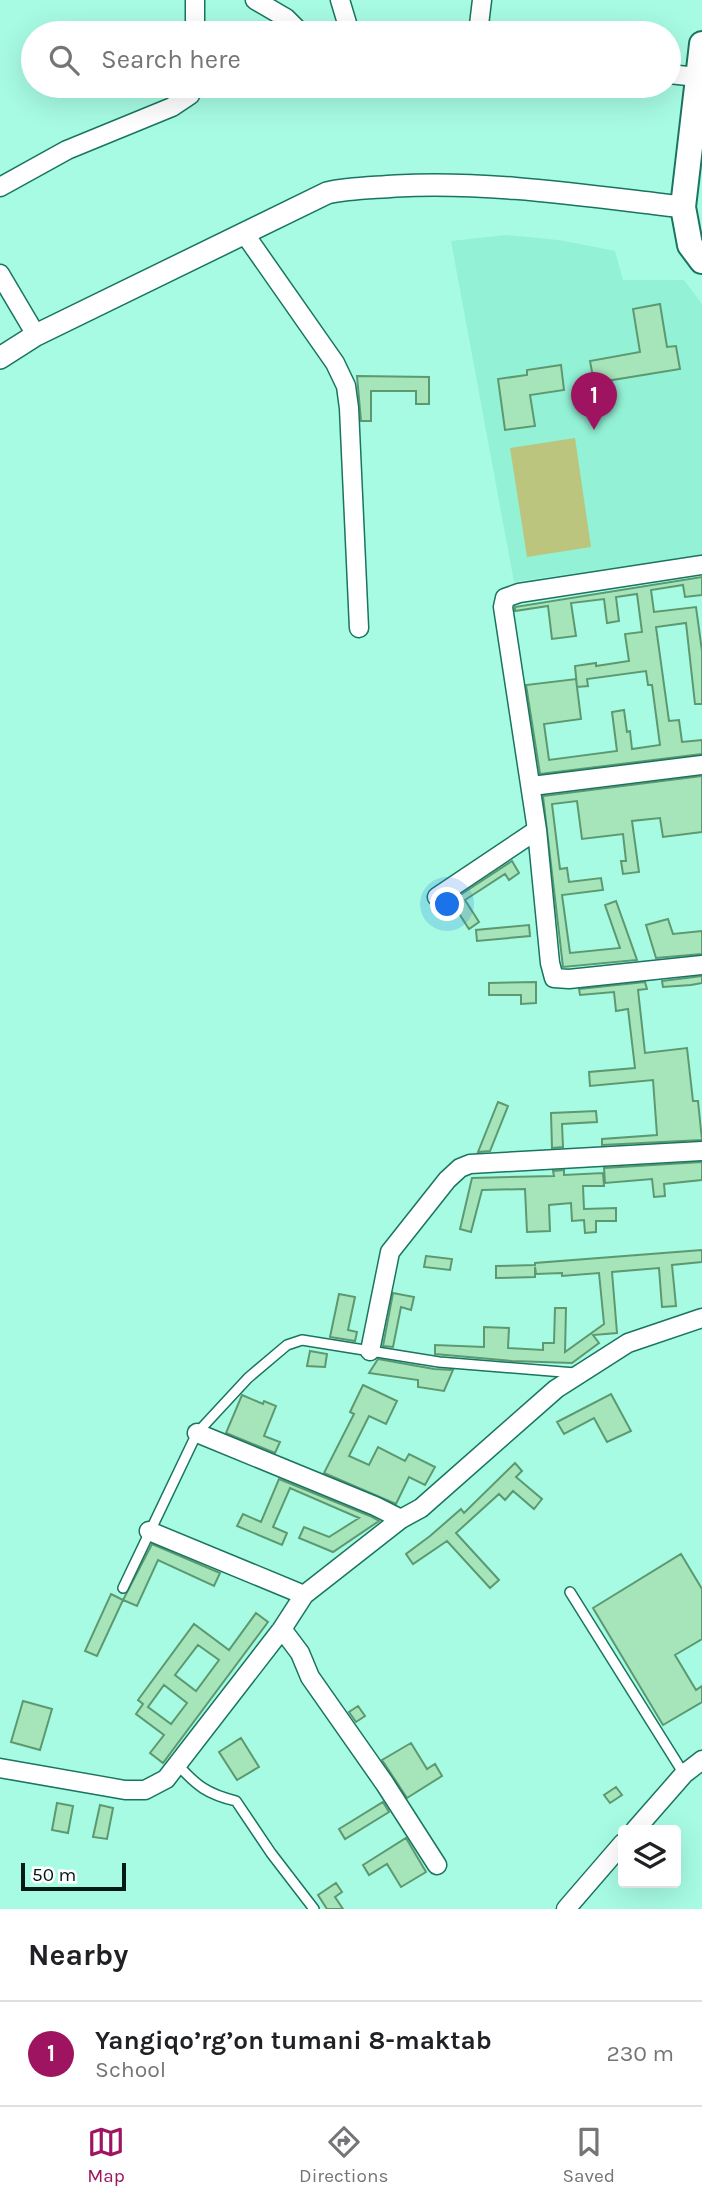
<!DOCTYPE html>
<meta charset="utf-8">
<style>
:root{--surface:#fff;--page:#f6f6f6;--text:#202124;--muted:#757577;--line:#e0e0e0;--accent:#9f1460}
body{margin:0;font-family:Karla,sans-serif;background:var(--page);color:var(--text)}
.controls{position:absolute;right:21px;bottom:21px;display:grid;overflow:hidden;border-radius:7px;box-shadow:0 7px 28px #0002}
.controls button{width:63px;height:63px;display:grid;place-items:center;padding:0;border:0;border-bottom:2px solid var(--line);background:var(--surface);color:var(--text);font:35px sans-serif}
.scale{position:absolute;left:21px;bottom:18px;width:105px;box-sizing:border-box;padding-left:7px;border:4px solid #021c15;border-top:0;font-size:19px;line-height:24px;white-space:nowrap;color:#021c15;-webkit-text-stroke:5px #fff;paint-order:stroke}
.you{position:absolute;left:448px;top:905px;width:24px;height:24px;margin:-18px;border:5px solid #fff;border-radius:50%;background:#1a73e8;box-shadow:0 0 0 10px #1a73e833}
.badge{display:grid;place-items:center;width:46px;height:46px;border-radius:50%;background:var(--accent);color:#fff;font-size:23px;font-weight:700}
.pin{position:absolute;translate:-50% -58px;filter:drop-shadow(0 2px 4px #0008)}
.pin::after{content:'';position:absolute;top:37px;width:24px;height:21px;background:inherit;clip-path:polygon(0 0,100% 0,50% 100%)}
.list{margin:0;padding:0;list-style:none}
h2{display:flex;justify-content:space-between;align-items:center;height:91px;margin:0;padding:0 28px;font-size:30px}
h2 small{font-size:23px;font-weight:400;color:var(--muted)}
.list li{display:grid;grid-template-columns:46px 1fr auto;gap:21px;align-items:center;box-sizing:border-box;height:105px;padding:0 28px;border-top:2px solid var(--line)}
.list b{display:block;font-size:26px;white-space:nowrap}
.list p{margin:0;font-size:23px;white-space:nowrap;color:var(--muted)}
.list em{font-size:23px;font-style:normal;color:var(--muted)}
.icon{flex:none;width:38px;height:38px;fill:none;stroke:currentColor;stroke-width:2;stroke-linecap:round;stroke-linejoin:round}
.map{position:relative;flex:none;width:702px;height:1909px;overflow:hidden}
.search{position:absolute;background:var(--surface);box-shadow:0 7px 28px #0002;left:21px;right:21px;top:21px;height:77px;display:flex;align-items:center;gap:18px;box-sizing:border-box;padding:0 24px;border-radius:38px;color:var(--muted);font-size:26px}
.sheet{height:196px;background:var(--surface)}
nav{display:flex;justify-content:space-around;align-items:center;box-sizing:border-box;height:98px;border-top:2px solid var(--line);background:var(--surface);font-size:19px;color:var(--muted)}
nav a{display:grid;justify-items:center;gap:4px}
nav .on{color:var(--accent)}
.map>svg:first-child{display:block}
</style>
<div class="map">
<svg width="702" height="1909" viewBox="0 0 702 1909">
<rect width="100%" height="100%" fill="#a7fbe3"/>
<path fill="#93f1d6" d="M506 235 559 240 615 251 623 280H684L702 304V555L514 582 451 241Z"/>
<path fill="#bcc57e" d="M575 438 591 547 527 557 510 448Z"/>
<path fill="#a6e5ba" stroke="#5c9971" stroke-width="2" fill-rule="evenodd" d="M660 304 667 347 676 346 680 369 594 383 590 361 640 352 633 309Z
M561 365 564 390 530 395 535 426 505 430 498 379 527 375V370Z
M357 376 429 377V404H416V391H371V421H361Z
M702 577V595L685 597 683 585 651 590 654 612 696 607 702 651V704H695L686 623 656 627 669 721 679 720 682 742 702 740V754L540 774 526 685 576 679 581 719 544 724 549 760 617 751 612 712 624 710 627 732 630 731 632 749 660 745 652 685H648L646 671 587 679 588 686 577 687 575 666 596 663V666L629 661 625 634 642 632 637 594 616 597 619 621 607 623 604 599 571 603 576 636 552 639 548 606 515 611V607Z
M702 776V832L663 837 660 818 632 821 639 872 623 874 621 861H626L623 834 582 839 577 801 552 804 560 869 567 868 569 882 601 878 603 890 562 895 570 953 620 948 605 905 616 901 637 960 563 967 543 796Z
M512 861 519 873 509 880 505 874 465 900 479 922 469 929 451 901Z
M668 919 673 934 702 931V954L656 958 646 925Z
M529 925 530 936 477 941 476 930Z
M702 976V983L691 985 663 987 662 981Z
M536 982V1003L521 1004V995H489V983Z
M645 982 647 989 638 990 645 1053 687 1048 693 1101H698L702 1140 602 1145V1139L657 1135 653 1080 590 1086 589 1072 635 1068 628 1009 616 1011 614 992 580 995 579 989Z
M498 1102 508 1106 490 1151 478 1152Z
M596 1111 597 1122 562 1124 563 1147 552 1148 551 1113Z
M702 1162V1180L664 1184 665 1196 654 1197 652 1179 605 1183 604 1168Z
M564 1170V1175L603 1173 604 1186H583L584 1209 616 1208V1221H596V1232L585 1233 584 1220 572 1221 571 1203 549 1205 550 1231 527 1232 525 1189 482 1190 471 1232 460 1229 472 1178 554 1176 553 1171Z
M702 1250V1262L672 1265 676 1306 662 1307 659 1268 612 1272 617 1333 593 1335 599 1343 572 1363 512 1361 435 1354V1345L484 1347V1327L509 1328 508 1348 543 1350V1343H554L555 1308H566L565 1352 604 1324 599 1273 562 1276V1273L536 1274 535 1267V1277L496 1278V1266L535 1265V1263Z
M426 1256 452 1259 450 1270 424 1267Z
M393 1293 414 1297 411 1310 401 1307 393 1347 383 1346Z
M339 1294 355 1297 348 1330 357 1332 355 1341 330 1337Z
M310 1351 327 1354 325 1367 307 1366Z
M378 1359 434 1369 453 1370 444 1391 418 1387V1380L369 1373Z
M363 1385 397 1401 386 1424 369 1416 349 1456 369 1465 378 1447 405 1461 409 1454 435 1467 425 1485 409 1477 396 1504 324 1473 354 1414 350 1412Z
M611 1394 631 1431 607 1442 594 1418 564 1434 557 1422Z
M242 1395 263 1404 264 1401 276 1406 264 1436 280 1442 275 1453 226 1433Z
M515 1463 522 1471 516 1477 542 1499 534 1509 513 1491 505 1500 499 1494 456 1533 499 1580 490 1588 447 1541 413 1564 406 1554 430 1536 461 1509 464 1513Z
M279 1479 370 1516 379 1521 333 1552 299 1538 304 1527 329 1537 359 1518 290 1488 273 1527 287 1533 282 1545 237 1526 243 1514 261 1522Z
M152 1544 220 1573 214 1586 158 1560 137 1606 123 1600Z
M681 1554 702 1589V1639L675 1655 696 1690 702 1686V1702L663 1725 593 1608Z
M111 1594 123 1600 97 1656 85 1651Z
M256 1613 268 1622 163 1763 150 1753 164 1735 136 1714 143 1704 138 1700 194 1624 229 1650ZM198 1645 219 1660 196 1691 175 1675ZM164 1685 187 1703 171 1724 148 1707Z
M23 1701 52 1709 40 1750 11 1742Z
M358 1706 365 1716 356 1722 349 1712Z
M241 1738 259 1767 237 1780 219 1752Z
M411 1743 427 1769 435 1764 442 1776 407 1798 382 1760Z
M616 1787 622 1795 610 1803 604 1795Z
M383 1802 389 1812 345 1839 339 1829Z
M57 1803 73 1806 68 1833 52 1830Z
M100 1805 113 1808 107 1839 93 1837Z
M406 1838 426 1872 401 1887 387 1864 369 1875 363 1865Z
M336 1883 342 1892 335 1897 343 1909H327L318 1895Z"/>
<g fill="none" stroke-linecap="round" stroke-linejoin="round">
<g stroke="#197460" stroke-width="12">
<path id="service" d="M123 1588 197 1433 248 1378 287 1345 302 1340 439 1362 575 1373
M570 1592 684 1774
M177 1764C197 1786 207 1794 236 1801L271 1853 314 1909"/>
</g>
<g stroke="#197460" stroke-width="21">
<path id="minor" d="M195 0V33
M255 0 286 18 298 30 306 33
M340 0 350 33
M478 33 482 0
M669 74 697 77
M0 187 67 150 172 107 190 95 194 86
M244 233 335 363 346 386 349 408 359 628
M0 274 36 335
M702 565 519 593 505 598 503 607 537 830 550 963 554 978 569 979 702 965
M532 786 702 765
M437 897 537 830
M370 1351 390 1252 447 1180 460 1168 470 1164 702 1151
M197 1433 375 1506 401 1519
M149 1531 304 1595
M282 1629 300 1653 310 1677 385 1784 437 1865
M0 1768 125 1790H145L166 1779 282 1629 304 1595 401 1519 421 1508 556 1389 628 1343 702 1318
M635 1830 684 1774 702 1760
M566 1909 623 1843"/>
</g>
<g stroke="#197460" stroke-width="24">
<path id="tertiary" d="M0 358 36 335 327 193C349 188 372 188 396 186 492 181 587 196 683 207"/>
</g>
<g stroke="#197460" stroke-width="28">
<path id="secondary" d="M702 44 683 207 690 245 702 261"/>
</g>
<use href="#service" stroke="#fff" stroke-width="9"/>
<use href="#minor" stroke="#fff" stroke-width="18"/>
<use href="#tertiary" stroke="#fff" stroke-width="21"/>
<use href="#secondary" stroke="#fff" stroke-width="24"/>
</g>
</svg>
<div class="controls">
<button><svg class="icon" aria-label="layers" viewBox="0 0 24 24"><path d="M12 4l9 5-9 5-9-5zM3 14l9 5 9-5"/></svg></button>
</div>
<div class="scale">50 m</div>
<div class="you"></div>
<div class="pin badge" style="left:594px;top:430px">1</div>
<div class="search"><svg class="icon" aria-label="search" viewBox="0 0 24 24"><circle cx="10" cy="10" r="6"/><path d="M15 15l6 6"/></svg>Search here</div>
</div>
<section class="sheet">
<h2>Nearby<small></small></h2>
<ul class="list">
<li><span class="badge">1</span><div><b>Yangiqo’rg’on tumani 8-maktab</b><p>School</p></div><em>230 m</em></li>
</ul>
</section>
<nav>
<a class="on"><svg class="icon" aria-label="map" viewBox="0 0 24 24"><path d="M3 6l6-2 6 2 6-2v14l-6 2-6-2-6 2zM9 4v14M15 6v14"/></svg>Map</a>
<a><svg class="icon" aria-label="directions" viewBox="0 0 24 24"><path d="M12 3l9 9-9 9-9-9zM9 14v-3h6M13 9l2 2-2 2"/></svg>Directions</a>
<a><svg class="icon" aria-label="saved" viewBox="0 0 24 24"><path d="M7 4h10v16l-5-4-5 4z"/></svg>Saved</a>
</nav>
